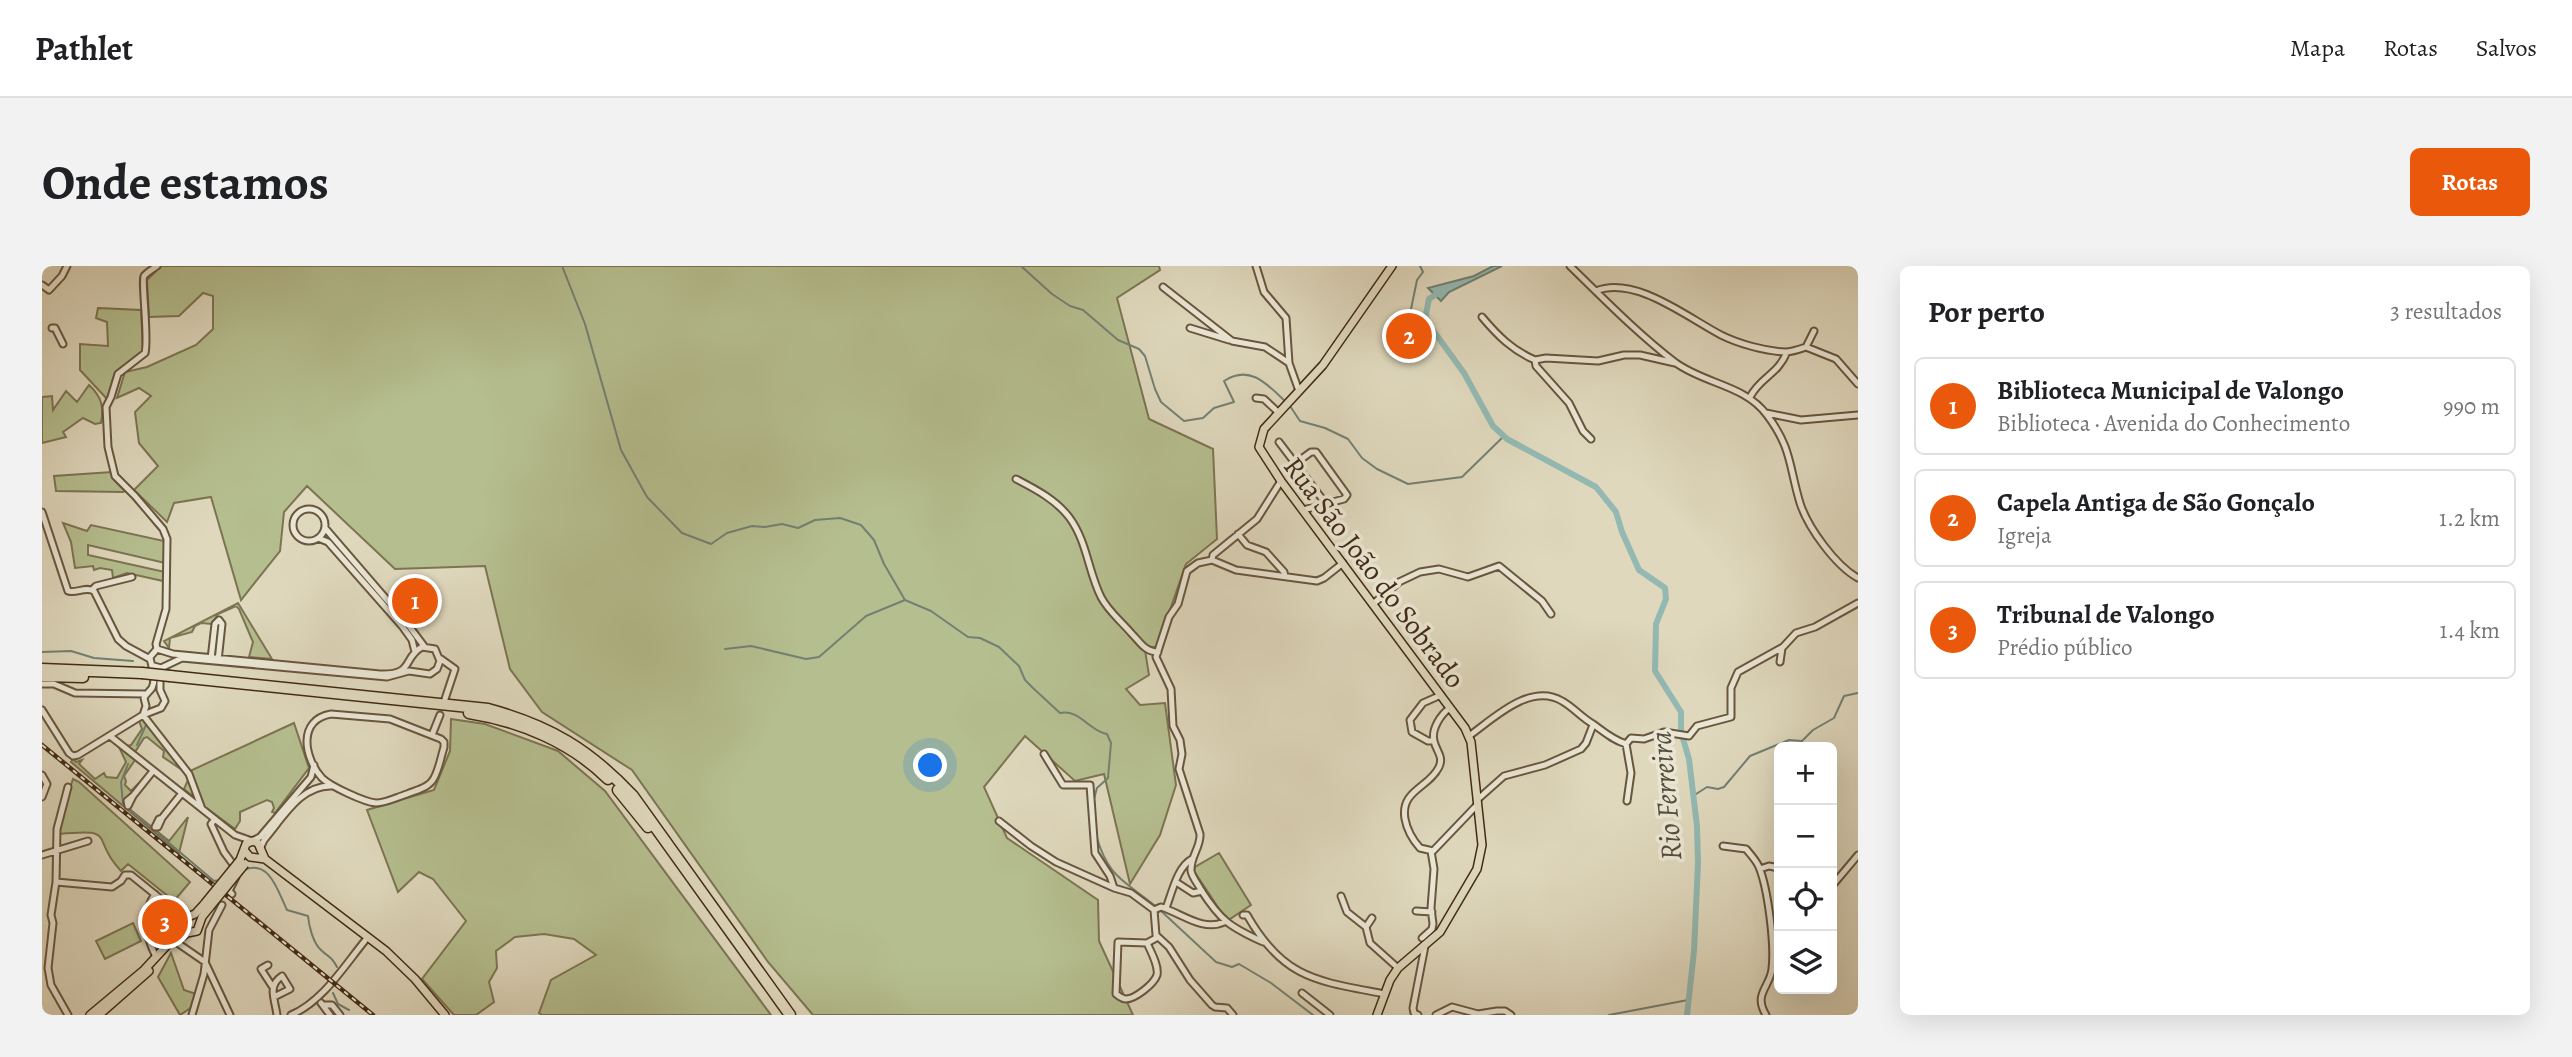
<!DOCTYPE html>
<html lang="pt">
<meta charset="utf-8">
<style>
:root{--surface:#fff;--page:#f2f2f2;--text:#202124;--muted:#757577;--line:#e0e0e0;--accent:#ea580c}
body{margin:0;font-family:Alegreya,serif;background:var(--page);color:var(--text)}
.controls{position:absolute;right:21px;bottom:21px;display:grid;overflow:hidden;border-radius:10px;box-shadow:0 7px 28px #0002}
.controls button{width:63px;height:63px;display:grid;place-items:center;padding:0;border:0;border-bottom:2px solid var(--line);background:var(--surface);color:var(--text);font:35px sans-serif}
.you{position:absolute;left:889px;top:500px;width:24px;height:24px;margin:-18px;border:5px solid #fff;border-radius:50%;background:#1a73e8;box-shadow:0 0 0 10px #1a73e833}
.badge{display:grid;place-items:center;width:46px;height:46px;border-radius:50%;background:var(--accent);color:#fff;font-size:23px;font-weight:700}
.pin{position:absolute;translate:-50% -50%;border:4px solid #fff;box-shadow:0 2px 7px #0006}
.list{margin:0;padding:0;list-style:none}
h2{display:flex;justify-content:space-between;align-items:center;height:91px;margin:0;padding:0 28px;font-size:30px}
h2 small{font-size:23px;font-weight:400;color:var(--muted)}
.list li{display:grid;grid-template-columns:46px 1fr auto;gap:21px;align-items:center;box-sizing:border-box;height:98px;margin:0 14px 14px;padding:0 14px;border:2px solid var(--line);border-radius:10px}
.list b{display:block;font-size:26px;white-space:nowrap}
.list p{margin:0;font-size:23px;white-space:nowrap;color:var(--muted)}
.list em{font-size:23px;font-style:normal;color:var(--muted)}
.icon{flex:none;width:38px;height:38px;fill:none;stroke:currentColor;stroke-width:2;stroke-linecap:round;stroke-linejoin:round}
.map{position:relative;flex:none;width:1816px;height:749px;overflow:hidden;border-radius:10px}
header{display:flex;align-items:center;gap:42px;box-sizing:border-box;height:98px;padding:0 35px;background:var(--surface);border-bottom:2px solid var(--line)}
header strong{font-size:33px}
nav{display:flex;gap:38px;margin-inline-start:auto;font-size:24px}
.intro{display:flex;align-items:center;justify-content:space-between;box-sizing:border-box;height:168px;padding:0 42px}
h1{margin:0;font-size:49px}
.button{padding:18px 32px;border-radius:10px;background:var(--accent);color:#fff;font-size:24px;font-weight:700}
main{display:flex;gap:42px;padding:0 42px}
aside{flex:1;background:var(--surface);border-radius:10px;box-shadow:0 7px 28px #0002}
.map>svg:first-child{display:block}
</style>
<header>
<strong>Pathlet</strong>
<nav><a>Mapa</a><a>Rotas</a><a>Salvos</a></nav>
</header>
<div class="intro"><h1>Onde estamos</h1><a class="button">Rotas</a></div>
<main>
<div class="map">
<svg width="1816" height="749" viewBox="0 0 1816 749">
<rect width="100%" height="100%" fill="#dfd8bd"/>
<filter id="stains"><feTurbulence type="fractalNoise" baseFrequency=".00286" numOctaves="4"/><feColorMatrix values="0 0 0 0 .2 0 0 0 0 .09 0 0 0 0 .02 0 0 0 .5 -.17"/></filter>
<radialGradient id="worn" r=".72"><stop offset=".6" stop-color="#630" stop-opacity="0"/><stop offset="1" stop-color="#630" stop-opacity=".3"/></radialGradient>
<path fill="#b5be8f" stroke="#7c7452" stroke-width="2" d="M119 0H1117L1118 4 1075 32 1107 153 1171 183 1175 273 1144 298 1115 381H1106L1103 384 1107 409 1084 423 1098 439 1123 437 1134 519 1118 569 1088 618 1062 508 1033 515 983 470 942 521 965 572 1056 634 1057 675 1091 749H771L726 696 590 504 500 446 468 403 443 300 353 303 265 220 242 246 238 285 199 334 169 231 132 237 125 256 92 224 116 200 97 177 93 146 109 130 97 122 75 132 83 106 105 101 154 79 171 63V30L161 27 137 50 107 51 105 14Z
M56 42 99 44 101 85 73 106 65 133 38 104V78L66 80 65 56 54 52Z
M47 119C60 131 62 141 59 157L53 158 41 152 21 166 24 171 0 177V131L10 130 11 144 24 125 35 136Z
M70 206 72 214 83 225 81 226 14 225 12 210Z
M21 257 45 265 49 259 122 275 123 297 46 279V289L123 306 121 315 85 307 71 312 70 304 58 302 52 304 51 300 33 302 29 276Z
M196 337 230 393 207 391 211 376 197 343 194 340 176 348 170 358 159 357 153 360 150 366 128 372 127 382 122 375Z
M100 453 144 506 153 532 142 523 146 514 143 506 121 491 122 485 105 471 102 472 93 486 85 480 89 479 100 463 97 455Z
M409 453 443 458 516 485 563 525 729 749H500L497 747 509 714 554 689 532 673 502 668 473 671 454 685 455 702 447 716 452 736 434 749H412L380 713 424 655 391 613 377 606 356 626 325 544 392 524 408 485Z
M252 457 267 502 233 547 230 546 232 542 230 536 225 534 198 546V555L193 563 159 538 148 505Z
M77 481 93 494 82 510 84 515 83 519 89 525 97 517 91 527 84 533 85 541 127 575 146 551 137 587 29 496 31 493 34 496 40 494 37 498 53 513 62 507 64 511 75 512 84 496Z
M31 513 37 516 148 616 132 635 86 598 79 605C47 572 78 562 17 568V553Z
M1177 587 1209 639 1185 655 1152 605 1153 601Z
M91 657 99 675 63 693 54 675Z
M129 687 142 724 154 728 150 741 138 749 116 711Z"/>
<path fill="#93b9b2" stroke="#738073" stroke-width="2" d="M1451 0H1460L1407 26 1399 35 1386 22 1432 10Z"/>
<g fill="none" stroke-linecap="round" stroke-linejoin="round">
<path stroke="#738073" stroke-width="2" d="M520 0 543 58 579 184 605 231 640 267 669 278 685 267 710 260 723 261 740 258 756 262 773 254 798 252 819 259 832 274 842 298 863 334 889 345 926 371 938 372 957 381 977 400 983 414 991 422 1018 447C1038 443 1047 465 1065 468L1069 477 1066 512 1055 522 1052 533
M979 0 1010 28 1028 40 1041 44 1076 74 1097 83 1103 90 1113 123 1119 136 1142 155 1161 152 1172 142 1192 136 1182 115C1208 98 1225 118 1244 136
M1378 0 1381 6 1375 14 1368 48 1384 50
M1248 140 1258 155 1283 162 1306 173 1320 192 1335 203 1366 218 1420 211 1462 170
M683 383 709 380 764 393 777 391 824 350 863 334
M0 386 29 385 52 392 91 395
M95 479 104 459
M86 498 79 516 81 538 172 615 178 614
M1651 530 1665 521 1676 523 1682 521 1708 490 1747 474 1760 475 1771 464 1792 452 1802 430 1816 427
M1054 569C1066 611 1081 614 1112 639
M202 604C228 593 236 626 245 644L266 650C267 660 271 677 279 684 287 692 289 689 295 701
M1118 644 1174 696 1190 701 1197 698 1229 717 1271 749
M291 727 296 738 307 744
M1567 749 1646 734"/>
<path stroke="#93b9b2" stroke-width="6" d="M1399 25 1387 33 1384 48 1385 56 1422 107 1451 160 1465 173 1554 221 1574 246 1580 266 1597 304 1623 322 1624 333 1614 358 1613 405 1639 446V466L1647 493 1655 560 1656 597 1652 685 1645 749"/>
<g stroke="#69563f" stroke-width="9">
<path id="minor" d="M1214 0 1222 26 1244 52 1247 97 1257 125
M1528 0C1562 33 1596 68 1634 97 1663 118 1703 119 1725 149 1750 182 1747 201 1758 237 1766 262 1794 300 1816 312
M0 19 7 24 20 10 25 0
M1121 21 1190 75 1223 81 1247 97
M1554 25C1593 9 1646 52 1679 69 1697 78 1723 85 1743 86 1750 86 1758 83 1764 81L1772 65
M1440 51C1456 70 1470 84 1493 94L1494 100 1527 137 1541 165 1549 173
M10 62H13L21 78
M1148 62 1187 74
M1764 81 1794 93 1816 118
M1493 94 1504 92 1556 95 1582 89H1598L1633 97
M1708 131C1719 110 1735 110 1745 86
M1214 132 1222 133 1237 147
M1724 147 1759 154 1816 149
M1237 176 1284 238
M1254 197 1269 186H1274L1305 229 1302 233 1261 244
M974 213C993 223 1013 233 1027 251 1045 275 1046 305 1059 331 1066 345 1080 356 1090 368 1098 376 1103 386 1116 386
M251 259a16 16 0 1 1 32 0a16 16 0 1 1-32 0Z
M0 246 26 325C34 328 43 320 52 325L76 373 84 380 108 393
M283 262 364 356 382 380
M1196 268 1205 279 1224 286 1242 306 1243 310
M276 272 286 276 360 360 370 374 373 386
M1170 294 1156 297 1145 305 1136 338 1127 351 1114 391 1129 423 1131 460 1138 474 1140 488 1137 503 1158 568C1159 581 1148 591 1149 605 1150 611 1156 618 1159 624 1179 655 1188 661 1221 676
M1170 294 1194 304 1275 315 1282 312 1301 297
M1170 294 1171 289 1215 253 1239 215
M50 324 54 320 90 311
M1331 338 1357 316 1378 306 1397 303 1426 311 1457 300 1500 335 1509 348
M115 383 114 378 124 343 125 273 121 263 93 230 73 210 66 181 64 141 69 131 76 108 103 87C107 72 99 14 102 10 105 6 111 3 115 0
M169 393 173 358 177 354 180 358 176 395
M399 393 413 403 403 433
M1738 396 1740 382
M0 418H12L33 427 103 428
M1408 442C1399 448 1389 463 1392 475 1394 485 1402 490 1397 501 1387 522 1358 524 1363 553 1365 564 1370 573 1378 582L1391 585 1435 539
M0 444 27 487 31 490 36 489 101 449 119 442 123 435 118 424V409
M289 448 348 453 399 473 402 476V481C399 491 397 503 392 512 387 522 374 524 365 528 355 531 344 537 334 537 322 536 288 520 280 512 262 492 255 454 289 448Z
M101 449 104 440 102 432C104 428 107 426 110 422 115 412 109 400 108 391L115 383 131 388 338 408C373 409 360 392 380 381L393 383 398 395 395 403 388 408 367 405 345 411 140 392 119 402 112 400
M101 449 147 508 160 543
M390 469 398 449
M68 470 193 569 210 575 218 571 269 511 272 499
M1427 470C1451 453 1488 416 1520 435 1531 441 1540 452 1551 458 1562 466 1571 474 1584 478L1589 472 1602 473 1622 466 1647 470 1655 460 1689 451V422L1696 406 1741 381 1754 367 1773 361 1816 337
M1392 475H1386L1370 466 1368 454 1381 437 1399 429
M1584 478 1589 507 1585 535
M1002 488 1021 519H1048L1053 587 1068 610 1072 622
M0 509 5 518 0 531
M91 530 111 505
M91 530 86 540 85 535Z
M1435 534 1462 510 1503 499 1539 483 1544 477 1551 459
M120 552 140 527
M120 552 116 561H113L117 553Z
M173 553 169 558 182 586 193 601
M957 555 989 580 1014 596 1072 622 1089 627 1112 644
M1681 580 1704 583C1709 589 1714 594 1717 601 1726 623 1733 679 1730 703 1728 721 1711 728 1724 749
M218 583 222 574C241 552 259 518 291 520
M0 589 46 575
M1718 603 1727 600 1737 602
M14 616 70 621 79 615 83 609H89L136 647 141 655
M1134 616 1151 627 1160 625
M1790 620 1816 589
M113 628C99 648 104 671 114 691
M190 628 187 625 194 611
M1299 630 1305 646 1324 661
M1124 642C1130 627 1135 601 1150 593
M1374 645 1390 646
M1201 649H1205C1242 714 1276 715 1343 728
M1330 652 1324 661 1328 677 1356 702
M1182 656C1161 666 1139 647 1119 641L1112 644 1114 669 1127 681 1148 714 1170 739 1173 741 1185 742 1191 749
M1380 672 1390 663 1391 658 1389 642 1392 603 1389 585
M134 676 163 696 188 749
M1105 677C1109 686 1117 700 1115 709 1112 718 1093 733 1084 733 1080 733 1077 730 1074 728L1076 676 1105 677 1116 671
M226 699 219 703 230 720
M1260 727 1288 749
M232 731 248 723 240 710C225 720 233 733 235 749
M279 737 288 749
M281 739H290L298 749
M26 749 9 719 6 702 11 657 9 649 14 616 15 563 26 521
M150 749 162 708 167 664 180 639
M249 749C282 735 304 697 326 671
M1376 749 1372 747 1371 742 1383 680
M1394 749 1410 741 1436 748 1455 745H1463L1469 749"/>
</g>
<g stroke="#422b15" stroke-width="10">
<path id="major" d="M202 584 208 591 223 593
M198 594 204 578 210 575 216 577 223 593 344 685 373 713 403 749
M137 673 145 667 155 665 160 651 168 641
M48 749 102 704 140 663 143 652 153 648 163 637
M57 749 107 705
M1335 749 1348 714 1356 702 1398 666 1435 603 1440 579 1429 476 1423 462 1239 215 1217 181 1222 163 1281 99 1350 0"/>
</g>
<g stroke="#422b15" stroke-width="13">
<path id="highway" d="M0 403 100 407
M0 410 41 411
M128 410 446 443C508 460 547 483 591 530L748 749
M427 447C478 455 529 476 566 513
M576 524 606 561"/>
</g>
<use href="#minor" stroke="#eae6d4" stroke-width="5"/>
<use href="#major" stroke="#dfd8bd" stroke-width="7"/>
<use href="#highway" stroke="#dfd8bd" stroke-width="10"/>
<g stroke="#422b15" stroke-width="4.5">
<path id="rail" d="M0 479 331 749"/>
</g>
<use href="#rail" stroke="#eae6d4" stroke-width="2" stroke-dasharray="5" stroke-linecap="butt"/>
<g stroke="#422b15" stroke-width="10" stroke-linecap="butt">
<path id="major-bridge" d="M163 637 198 594
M168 641 203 598"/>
</g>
<g stroke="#422b15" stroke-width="13" stroke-linecap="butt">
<path id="highway-bridge" d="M100 407 128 410"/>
</g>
<use href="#major-bridge" stroke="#dfd8bd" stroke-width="7"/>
<use href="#highway-bridge" stroke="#dfd8bd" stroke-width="10"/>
</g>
<g text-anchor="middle" stroke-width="7" stroke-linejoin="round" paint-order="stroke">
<g font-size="28" fill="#422b15" stroke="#eae6d4">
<text transform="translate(1333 306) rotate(53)" y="10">Rua São João do Sobrado</text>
</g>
<g font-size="30" font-style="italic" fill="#564e3c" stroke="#eae6d4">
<text transform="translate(1624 530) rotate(-95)" y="10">Rio Ferreira</text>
</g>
</g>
<rect width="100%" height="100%" filter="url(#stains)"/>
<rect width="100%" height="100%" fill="url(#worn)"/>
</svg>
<div class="controls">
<button>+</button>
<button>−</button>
<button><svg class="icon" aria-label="locate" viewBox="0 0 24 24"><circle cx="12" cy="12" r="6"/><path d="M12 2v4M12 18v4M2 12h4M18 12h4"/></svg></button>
<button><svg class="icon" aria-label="layers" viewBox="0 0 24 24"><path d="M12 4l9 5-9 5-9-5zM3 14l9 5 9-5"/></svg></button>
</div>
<div class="you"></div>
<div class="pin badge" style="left:373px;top:335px">1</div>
<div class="pin badge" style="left:1367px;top:70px">2</div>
<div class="pin badge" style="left:123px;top:656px">3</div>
</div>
<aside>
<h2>Por perto<small>3 resultados</small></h2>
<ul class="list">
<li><span class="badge">1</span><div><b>Biblioteca Municipal de Valongo</b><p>Biblioteca · Avenida do Conhecimento</p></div><em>990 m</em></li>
<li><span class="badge">2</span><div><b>Capela Antiga de São Gonçalo</b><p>Igreja</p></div><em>1.2 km</em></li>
<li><span class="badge">3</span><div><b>Tribunal de Valongo</b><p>Prédio público</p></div><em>1.4 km</em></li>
</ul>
</aside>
</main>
